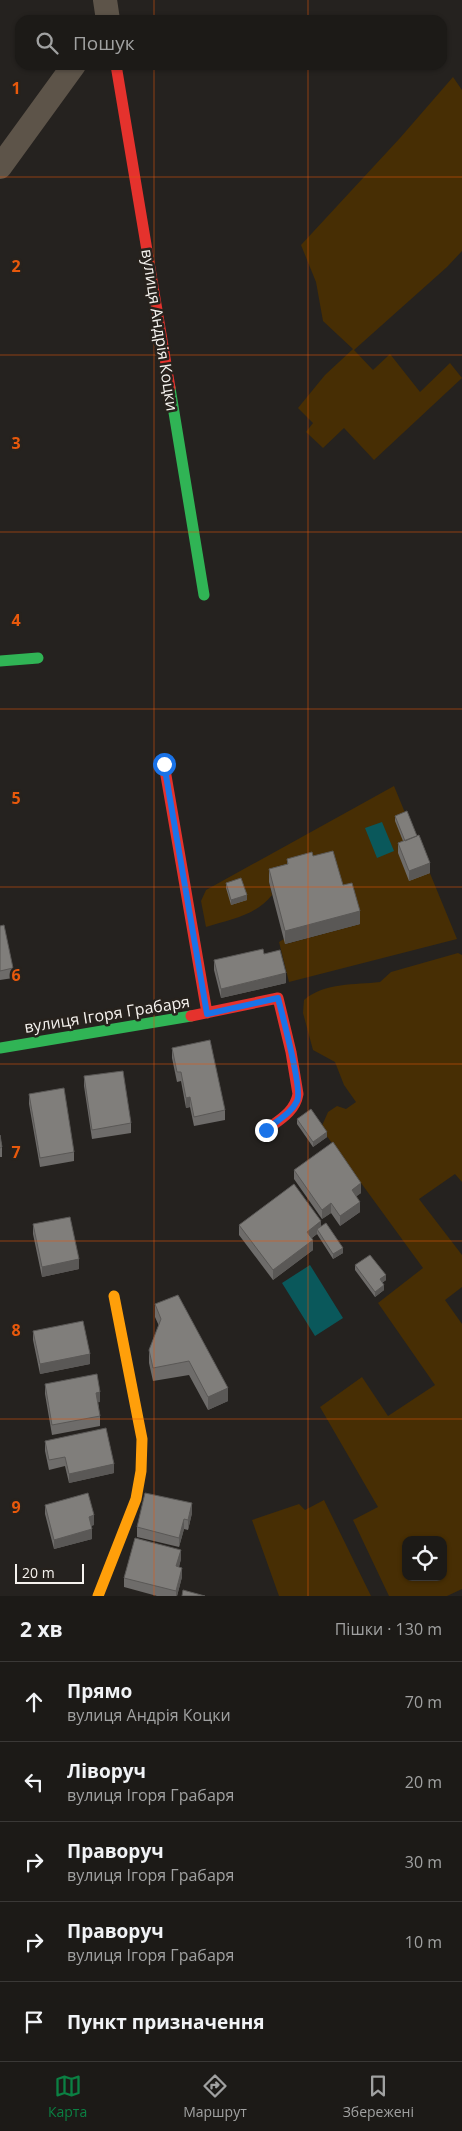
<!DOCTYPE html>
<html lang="uk">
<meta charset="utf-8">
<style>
:root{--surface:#1c1a17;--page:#292724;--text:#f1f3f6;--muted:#a0a1a1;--line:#3a3836;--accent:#0b8043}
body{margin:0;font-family:"Open Sans",sans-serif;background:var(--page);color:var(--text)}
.controls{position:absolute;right:15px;bottom:15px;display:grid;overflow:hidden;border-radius:10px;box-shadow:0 1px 4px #0004}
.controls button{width:45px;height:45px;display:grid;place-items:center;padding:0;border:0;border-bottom:1px solid var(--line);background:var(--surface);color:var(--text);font:25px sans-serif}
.scale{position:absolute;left:15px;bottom:12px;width:69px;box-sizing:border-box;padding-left:5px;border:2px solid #f5f2ee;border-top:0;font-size:14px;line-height:18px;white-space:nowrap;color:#f5f2ee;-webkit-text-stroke:4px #27221d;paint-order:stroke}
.stop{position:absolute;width:15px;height:15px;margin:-11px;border:4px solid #1a73e8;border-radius:50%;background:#fff}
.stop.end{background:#1a73e8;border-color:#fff;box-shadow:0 1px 5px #0008}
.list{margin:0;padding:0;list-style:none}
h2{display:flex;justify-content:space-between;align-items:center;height:65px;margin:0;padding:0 20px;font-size:21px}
h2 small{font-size:16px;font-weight:400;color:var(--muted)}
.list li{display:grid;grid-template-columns:32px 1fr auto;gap:15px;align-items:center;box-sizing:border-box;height:80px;padding:0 20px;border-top:1px solid var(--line)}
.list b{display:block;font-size:19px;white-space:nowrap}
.list p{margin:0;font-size:16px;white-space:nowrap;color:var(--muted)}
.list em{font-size:16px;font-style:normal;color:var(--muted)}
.icon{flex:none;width:28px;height:28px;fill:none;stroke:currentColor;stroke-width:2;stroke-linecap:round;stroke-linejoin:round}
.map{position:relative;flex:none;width:462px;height:1596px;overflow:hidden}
.search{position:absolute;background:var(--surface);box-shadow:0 1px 4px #0004;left:15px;right:15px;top:15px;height:55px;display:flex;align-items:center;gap:12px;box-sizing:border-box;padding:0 18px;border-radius:15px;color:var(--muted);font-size:19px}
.sheet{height:465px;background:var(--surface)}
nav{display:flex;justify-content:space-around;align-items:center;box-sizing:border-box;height:70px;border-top:1px solid var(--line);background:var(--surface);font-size:14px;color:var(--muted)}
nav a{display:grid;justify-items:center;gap:2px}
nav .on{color:var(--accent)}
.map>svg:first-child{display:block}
</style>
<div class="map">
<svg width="462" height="1596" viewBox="0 0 462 1596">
<rect width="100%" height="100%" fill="#25221f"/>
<path fill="#472e04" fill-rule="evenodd" d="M453 77 462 90V251L447 267 354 350 373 370 390 354 420 392 450 363 462 378 374 460 344 428 323 448 306 432 313 423 298 408 325 375 353 349 323 321 316 282 301 245 400 138Z
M394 786 457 939 289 982 279 942 284 939 286 944 360 924 269 882 272 895C255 916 231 919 206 927L201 901 206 890Z
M458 953 462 955V1182L455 1174 419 1199 462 1255V1287L445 1300 462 1324V1589L447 1596H389L353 1520 378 1507 320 1407 362 1377 388 1416 435 1385 378 1303 423 1268 321 1128 328 1112 337 1106 346 1109 356 1102 344 1085 335 1062 313 1050 303 1013 304 1000C325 982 355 985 380 982L391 972ZM406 1540H443V1577H406Z
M324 1500 371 1596H279L252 1520 299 1504 305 1510Z"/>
<path fill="#0a585b" d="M382 822 394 851 377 858 365 828Z
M310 1265 343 1318 315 1336 282 1283Z"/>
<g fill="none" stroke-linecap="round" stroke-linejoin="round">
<path stroke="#5d5449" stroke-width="24" d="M105 0 108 20
M0 167 74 65"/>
<path stroke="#30b455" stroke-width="11" d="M170 388 204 595
M0 661 38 658
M0 1048 191 1016"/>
<path stroke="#ff9f0a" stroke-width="11" d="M98 1596 136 1499 141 1471 142 1439 114 1296"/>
<path stroke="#e5322d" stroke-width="11" d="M116 65 170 388
M164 764 207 1013
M191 1016 278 998 291 1052 298 1094C295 1112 279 1120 266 1130"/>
</g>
<path fill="#6e6c6a" d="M395 816 430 873 409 881 398 853V843L403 841 395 821Z
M313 856 343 885 360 924 285 944 269 882V869L287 864V859Z
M226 883 247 900 231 905 226 888Z
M0 926 13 968V978L0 980Z
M264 954 286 983 221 998 214 970V960Z
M172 1048 225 1110V1120L194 1126 190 1107 186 1108 181 1081 177 1082 172 1058Z
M84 1076 131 1123V1133L92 1139 84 1086Z
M29 1094 74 1152V1161L40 1167 29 1104Z
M297 1119 327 1137 313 1147 297 1124Z
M0 1135 2 1147V1157H0Z
M294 1170 361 1193 356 1196 360 1212 340 1226 331 1213 322 1219 294 1179Z
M33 1224 79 1269 42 1277 33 1234Z
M239 1225 321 1226 343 1253 333 1259 317 1234 312 1238 313 1250 273 1280 239 1235Z
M355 1265 386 1280 382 1283 384 1290 375 1297 355 1270Z
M155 1304 228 1401 208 1410 189 1375 153 1381 149 1363V1350L159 1326 155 1317Z
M33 1331 90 1364 40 1374 33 1340Z
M45 1384 100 1402H98L100 1416V1426L52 1435 45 1394Z
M45 1441 114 1473 69 1483 65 1466 49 1470 45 1451Z
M45 1505 94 1525 91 1526 92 1539 54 1549 45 1514Z
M192 1513 188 1530 184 1529 179 1547 137 1537V1527Z
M181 1559 179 1567 182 1577 177 1596H157L124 1587V1578Z"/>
<path fill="#5a5856" d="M430 863V873L409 881V871Z
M247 895V900L231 905V900Z
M360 911V924L285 944V931Z
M286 973V983L221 998V989Z
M190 1097V1107L186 1108V1098Z
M327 1132V1137L313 1147V1142Z
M361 1183V1193L352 1200V1190Z
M360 1202V1212L340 1226V1216Z
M331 1203V1213L322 1219V1210Z
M321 1221V1231L317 1229V1234L307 1241V1232Z
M313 1240V1250L273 1280V1270Z
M343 1248V1253L333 1259V1254Z
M79 1259V1269L42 1277V1267Z
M386 1275V1280L380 1284V1279Z
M384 1285V1290L375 1297V1292Z
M90 1354V1364L40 1374V1364Z
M228 1388V1401L208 1410V1397Z
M100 1392V1402L96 1403V1393Z
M114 1464V1473L69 1483V1474Z
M192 1503V1513L188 1530V1520Z
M94 1515V1525L89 1526V1517Z
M184 1519V1529L179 1547V1538Z
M92 1529V1539L54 1549V1540Z
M181 1550V1559L176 1576V1566Z
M182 1568V1577L177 1596H176V1591Z"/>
<path fill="#807e7b" stroke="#5a5856" d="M407 811 417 836 405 841 395 816Z
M419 835 430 863 409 871 398 843Z
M333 851 343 885 352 883 360 911 285 931 269 869 288 864 287 859 312 852 313 856Z
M241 878 247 895 231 900 226 883Z
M4 925 13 968 0 971V926Z
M263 949 264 954 280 950 286 973 221 989 214 960Z
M210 1040 225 1110 194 1117 190 1097 186 1098 181 1072H177L172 1048Z
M123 1071 131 1123 92 1130 84 1076Z
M64 1088 74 1152 40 1158 29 1094Z
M311 1109 327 1132 313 1142 297 1119Z
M0 1135 2 1147 0 1148Z
M333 1142 361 1183 352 1190 360 1202 340 1216 331 1203 322 1210 294 1170Z
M294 1184 321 1221 307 1232 313 1240 273 1270 239 1225Z
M70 1217 79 1259 42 1267 33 1224Z
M326 1223 343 1248 333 1254 317 1229Z
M370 1255 386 1275 380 1279 384 1285 375 1292 355 1265Z
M178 1295 228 1388 208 1397 189 1361 153 1368 149 1350 161 1319 155 1304Z
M83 1321 90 1354 40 1364 33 1331Z
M97 1374 100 1392 96 1393 100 1416 52 1425 45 1384Z
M106 1428 114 1464 69 1474 65 1457 49 1460 45 1441Z
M88 1493 94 1515 89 1517 92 1529 54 1540 45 1505Z
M145 1493 192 1503 188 1520 184 1519 179 1538 137 1527Z
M135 1538 181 1550 176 1566 182 1568 176 1591 124 1578Z
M183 1590 205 1596H182Z"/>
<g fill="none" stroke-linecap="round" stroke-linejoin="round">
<path stroke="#1a73e8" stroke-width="6" d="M164 764 207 1014 278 998C282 1014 303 1091 297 1101 291 1114 276 1121 266 1130"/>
</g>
<path fill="none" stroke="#e8590c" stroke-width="1" stroke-opacity="0.55" d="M154 0V20M308 0V20M154 65V1596M308 65V1596M0 177H462M0 355H462M0 532H462M0 709H462M0 887H462M0 1064H462M0 1241H462M0 1419H462"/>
<g text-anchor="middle" stroke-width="5" stroke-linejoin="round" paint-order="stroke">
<g font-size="16" fill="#f5f2ee" stroke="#27221d">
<text transform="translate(160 330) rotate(81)" y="6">вулиця Андрія Коцки</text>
<text transform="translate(107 1014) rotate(-9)" y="6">вулиця Ігоря Грабаря</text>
</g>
</g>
<g font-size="16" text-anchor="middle" font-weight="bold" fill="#e8590c" stroke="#27221d" stroke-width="5" stroke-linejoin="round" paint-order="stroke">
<text x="16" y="94">1</text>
<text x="16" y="272">2</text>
<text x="16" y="449">3</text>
<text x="16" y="626">4</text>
<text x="16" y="804">5</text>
<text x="16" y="981">6</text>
<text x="16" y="1158">7</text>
<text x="16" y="1336">8</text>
<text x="16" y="1513">9</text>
</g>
</svg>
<div class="controls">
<button><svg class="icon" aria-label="locate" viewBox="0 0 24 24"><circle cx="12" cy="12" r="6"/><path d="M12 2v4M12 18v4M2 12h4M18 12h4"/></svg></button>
</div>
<div class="scale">20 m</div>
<div class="stop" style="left:164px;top:764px"></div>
<div class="stop end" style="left:266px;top:1130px"></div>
<div class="search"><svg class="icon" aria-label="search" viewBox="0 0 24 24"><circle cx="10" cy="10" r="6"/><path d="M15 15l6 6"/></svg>Пошук</div>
</div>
<section class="sheet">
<h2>2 хв<small>Пішки · 130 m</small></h2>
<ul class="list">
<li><svg class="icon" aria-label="ahead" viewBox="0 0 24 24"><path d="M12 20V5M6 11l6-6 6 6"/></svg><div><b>Прямо</b><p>вулиця Андрія Коцки</p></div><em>70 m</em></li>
<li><svg class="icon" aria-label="left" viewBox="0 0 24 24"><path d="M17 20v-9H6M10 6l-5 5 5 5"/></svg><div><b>Ліворуч</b><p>вулиця Ігоря Грабаря</p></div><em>20 m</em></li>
<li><svg class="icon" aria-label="right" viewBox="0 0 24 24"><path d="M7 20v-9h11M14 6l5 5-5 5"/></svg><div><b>Праворуч</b><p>вулиця Ігоря Грабаря</p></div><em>30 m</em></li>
<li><svg class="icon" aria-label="right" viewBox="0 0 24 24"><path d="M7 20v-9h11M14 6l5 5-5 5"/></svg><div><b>Праворуч</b><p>вулиця Ігоря Грабаря</p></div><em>10 m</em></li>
<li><svg class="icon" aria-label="arrive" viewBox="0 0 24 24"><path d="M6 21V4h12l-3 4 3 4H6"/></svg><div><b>Пункт призначення</b></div></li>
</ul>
</section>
<nav>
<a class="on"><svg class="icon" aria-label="map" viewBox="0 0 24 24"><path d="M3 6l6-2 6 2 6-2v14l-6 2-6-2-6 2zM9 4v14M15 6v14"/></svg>Карта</a>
<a><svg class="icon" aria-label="directions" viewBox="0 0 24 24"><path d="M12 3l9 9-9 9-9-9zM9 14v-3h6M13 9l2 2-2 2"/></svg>Маршрут</a>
<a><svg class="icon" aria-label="saved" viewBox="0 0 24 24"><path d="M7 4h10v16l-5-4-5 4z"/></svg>Збережені</a>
</nav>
